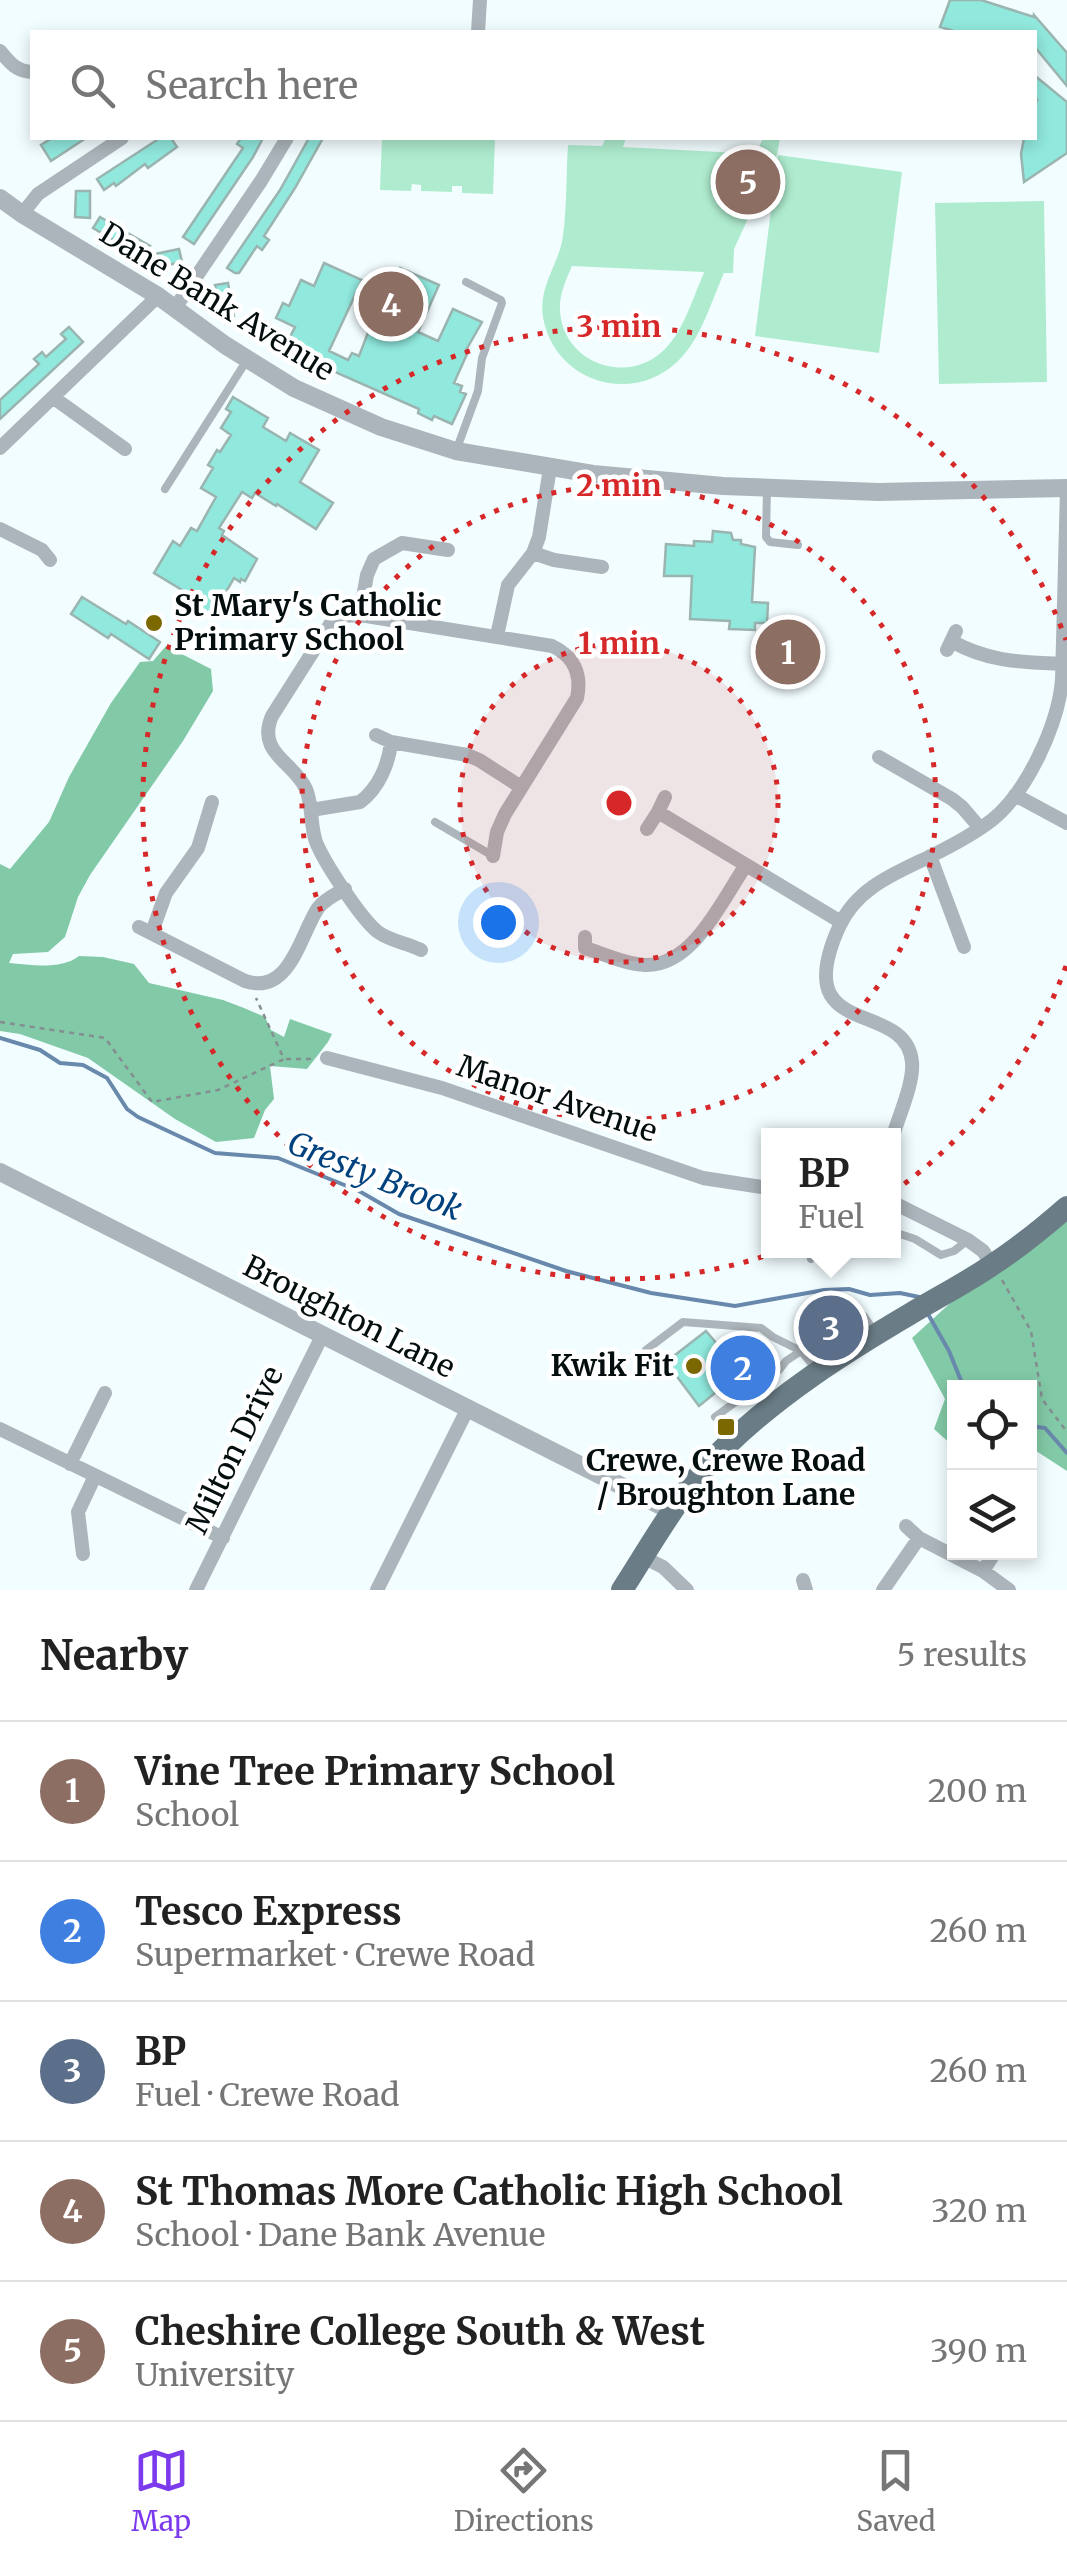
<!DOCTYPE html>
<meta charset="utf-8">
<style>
:root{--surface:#fff;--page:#f6f6f6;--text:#222;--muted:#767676;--line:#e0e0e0;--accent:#7c3aed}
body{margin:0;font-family:Merriweather,serif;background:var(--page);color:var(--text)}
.controls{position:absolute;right:30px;bottom:30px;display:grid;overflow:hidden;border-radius:0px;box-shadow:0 5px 15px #0003}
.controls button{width:90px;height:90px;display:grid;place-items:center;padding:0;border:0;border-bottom:2px solid var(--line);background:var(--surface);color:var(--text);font:50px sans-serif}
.you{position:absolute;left:498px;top:922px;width:35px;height:35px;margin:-25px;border:8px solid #fff;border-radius:50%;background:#1a73e8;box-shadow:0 0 0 15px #1a73e833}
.badge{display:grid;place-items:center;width:65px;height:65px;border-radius:50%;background:var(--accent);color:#fff;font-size:32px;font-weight:700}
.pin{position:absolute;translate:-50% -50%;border:5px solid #fff;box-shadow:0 2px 10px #0006}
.popup{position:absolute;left:761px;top:1128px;width:140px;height:130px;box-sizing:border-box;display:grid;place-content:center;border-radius:0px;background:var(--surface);filter:drop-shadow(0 2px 8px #0005);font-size:32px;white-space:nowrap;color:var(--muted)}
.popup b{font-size:38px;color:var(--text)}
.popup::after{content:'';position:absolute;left:50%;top:100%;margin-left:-20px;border:20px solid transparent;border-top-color:var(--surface)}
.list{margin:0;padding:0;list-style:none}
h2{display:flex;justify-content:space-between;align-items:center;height:130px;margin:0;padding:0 40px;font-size:42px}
h2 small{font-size:32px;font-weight:400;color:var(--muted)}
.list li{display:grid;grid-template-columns:65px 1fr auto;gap:30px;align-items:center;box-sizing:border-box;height:140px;padding:0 40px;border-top:2px solid var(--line)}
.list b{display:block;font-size:38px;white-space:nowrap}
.list p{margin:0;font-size:32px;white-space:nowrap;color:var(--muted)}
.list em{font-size:32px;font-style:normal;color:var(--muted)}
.icon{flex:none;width:55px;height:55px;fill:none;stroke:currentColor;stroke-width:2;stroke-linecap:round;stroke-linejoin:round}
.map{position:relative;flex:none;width:1067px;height:1590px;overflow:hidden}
.search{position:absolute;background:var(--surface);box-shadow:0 5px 15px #0003;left:30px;right:30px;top:30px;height:110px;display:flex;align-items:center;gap:25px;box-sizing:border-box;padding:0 35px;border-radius:0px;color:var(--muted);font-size:38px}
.sheet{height:830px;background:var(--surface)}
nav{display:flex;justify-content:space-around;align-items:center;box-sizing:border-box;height:140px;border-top:2px solid var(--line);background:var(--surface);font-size:28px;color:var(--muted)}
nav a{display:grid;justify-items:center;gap:5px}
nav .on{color:var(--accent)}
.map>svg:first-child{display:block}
</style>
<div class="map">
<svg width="1067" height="1590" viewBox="0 0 1067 1590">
<rect width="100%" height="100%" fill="#f2fdff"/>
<path fill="#afeccf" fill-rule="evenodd" d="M382 138H495L493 194 462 193V186H452V192L421 191V185L412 184 411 191 380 190Z
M606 138H626L623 147 739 153 738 195 763 138H780L777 155 734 249 733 273H724C711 302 701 339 678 361 632 406 554 382 543 317 538 286 559 265 563 236 567 206 566 175 568 145L602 146ZM572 266 703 272 704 273C693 297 684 330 665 349 628 387 563 363 560 311 559 294 566 280 572 266Z
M778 155 902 172 879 353 755 336Z
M1044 201 1047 382 939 384 935 203Z"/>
<path fill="#82c9a7" d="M166 646 211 669 213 691 183 741 90 875 78 897 65 937 48 952 13 954 9 963C31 965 61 970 79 956L103 957 134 964 149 983 223 1000 244 1008 265 1017 271 1030 284 1037 290 1019 332 1034 328 1042 307 1069 270 1066 274 1099 265 1110 254 1138 216 1142 175 1119 88 1058 20 1034 0 1031V864L10 869 49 822 69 777 111 703 140 662 153 661Z
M1067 1206V1471L1030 1447V1388H954V1447L934 1429 945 1399 912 1338 992 1265Z"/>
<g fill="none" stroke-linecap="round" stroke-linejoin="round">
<path stroke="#6888ac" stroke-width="4" d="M0 1038 40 1050 60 1063 83 1065 107 1078 127 1109 138 1117 215 1153 278 1158 359 1191 399 1214 566 1271 651 1293 735 1306 824 1290 849 1289 870 1295 900 1293 919 1297
M928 1314 949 1351 964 1388
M1030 1426 1045 1428 1067 1453"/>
</g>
<path fill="#91e9de" stroke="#9ab4b0" stroke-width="2.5" d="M950 0H981L1034 17V15L1067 53V86L1034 46V32H957L940 27Z
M1034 75 1067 102V153L1024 182 1021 154 1024 138H1034V107L1037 100 1034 99Z
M52 138H86L51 161 41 145Z
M160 138H171L177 147 148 168 145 164 116 186 114 183 104 190 97 179Z
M241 138H263L253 157 194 244 183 237 243 148 237 144Z
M309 138H323L295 188 264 236 269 240 262 250 257 246 239 273H235L227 268 280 190Z
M76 191H90V218L75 217Z
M100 217 150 246 143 257 93 228Z
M179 249 182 262 158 267 155 254Z
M324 263 362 280 329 351 348 360 352 353 359 356 369 330 372 331 400 268 439 285 418 332 438 341 453 309 482 322 465 352 467 354 454 383 462 386 460 392 466 394 452 424 434 416 432 420 418 413 419 409 301 357 306 347 289 339 295 327 276 318 283 303 289 306 301 280 314 286Z
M228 283 234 316 222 318 215 285Z
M69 327 83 342 0 419V400L39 364 34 359 42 352 46 357 66 339 61 334Z
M233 397 268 418 263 427 286 441 290 433 319 450 300 482 333 503 316 529 277 504 276 506 255 493 252 498 242 492 219 528 224 531 222 535 257 559 245 581 241 579 240 582 234 578 212 616 189 602 192 596 154 573 173 541 180 546 191 528 197 531 216 497 201 488 213 468 208 465 217 450 220 452 231 435 221 428 231 412 226 409Z
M713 531 731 533 733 540H741V544L755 547 752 602 768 603 767 623H755V630L729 629 730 621 690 619 692 576H664L666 544 694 546V541L712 542Z
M82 597 126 624 128 621 160 642 149 659 111 634 108 638 71 614Z
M832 1299 839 1310 811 1327 804 1315Z
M846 1323 852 1332 824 1349 818 1340Z
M706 1331 729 1358 751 1341 770 1366 734 1394 726 1384 699 1406 666 1362Z"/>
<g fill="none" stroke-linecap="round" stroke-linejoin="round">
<path stroke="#848e90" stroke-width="2.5" stroke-dasharray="5 5" stroke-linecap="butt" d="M0 1022 105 1038 152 1102 218 1090 284 1059 256 998
M286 1059H313
M1002 1280 1031 1331 1042 1399 1067 1432"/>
<path stroke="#acb5bb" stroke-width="8" d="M456 451 478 391 482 358 502 303 501 300 466 282
M767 488 766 537 770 542 798 545
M165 489 247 360
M435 822 493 856
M894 1232 915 1239 941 1255 954 1251 968 1240
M811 1259 820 1250
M646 1350 683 1322 761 1328 773 1337 801 1351 815 1368
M715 1417 779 1370 786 1361 801 1351 808 1337 851 1311 864 1316 873 1330"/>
<path stroke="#acb5bb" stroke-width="14" d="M478 32 480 0
M0 51C10 63 16 71 32 72
M22 214 38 194 122 138
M175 308 261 181 287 138
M54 398 125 449
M0 448 158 296
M0 529 42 550 50 560
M533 553 554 560 602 567
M360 615 367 575 374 559 402 543 448 550
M497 636 508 585 533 553 539 537 550 468
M951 641C991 663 1023 662 1067 664
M947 650 956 631
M376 735 391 742
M879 757 952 799 962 807 980 828
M1015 795 1067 823
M665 797 658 812 841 922
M311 810 360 802C378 789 389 764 391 742L467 755 479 760 521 787
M647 829 658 812
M930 856 964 947
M139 927 245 981C290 996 300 935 318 908 325 899 336 894 345 889
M152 932 166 893 198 848 212 802
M585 937V948C604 954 625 964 645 965 693 967 722 900 746 865
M421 950C407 943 390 941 378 932 361 919 324 862 316 842 310 825 313 806 306 789 294 762 256 753 272 716L331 623 344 616 360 615 552 646C574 656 582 674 577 698L505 814 497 832 493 856
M327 1058 442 1088 703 1178 768 1188
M893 1136C899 1115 914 1083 912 1062 906 997 787 1043 839 927 857 887 896 873 933 855 953 845 974 834 992 820 1027 792 1058 725 1062 680L1067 488
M894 1203 968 1240 983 1251 992 1265
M0 1429 223 1538
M70 1464 105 1393
M906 1526 919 1538 983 1571 1009 1590
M83 1554 78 1512 95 1476
M643 1557 663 1567 687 1590
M983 1571 995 1552
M803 1580 806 1590
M196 1590 323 1334
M377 1590 468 1408
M883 1590 919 1538"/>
<path stroke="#acb5bb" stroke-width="18" d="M0 198 22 214 158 296 225 345 294 388 381 427 456 451 593 474 723 486 878 492 1067 488
M0 1172 673 1512"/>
<path stroke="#6a7c85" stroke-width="22" d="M622 1590C653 1542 682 1488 724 1448 779 1394 844 1353 910 1314 938 1297 968 1282 995 1263 1021 1246 1044 1227 1067 1207"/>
</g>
<circle cx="619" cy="803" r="159" fill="#d62828" fill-opacity=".12"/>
<g fill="none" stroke="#d62828" stroke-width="5" stroke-dasharray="5 10">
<circle cx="619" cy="803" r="159"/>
<circle cx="619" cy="803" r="317"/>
<path d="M1066 966A476 476 0 1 1 1066 640"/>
</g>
<g fill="#7c6800" stroke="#fff" stroke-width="4">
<circle cx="154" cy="623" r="10"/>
<circle cx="694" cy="1366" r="10"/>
<rect x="716" y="1417" width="20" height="20" rx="5"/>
</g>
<g text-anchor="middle" stroke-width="9" stroke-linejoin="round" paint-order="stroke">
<g font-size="30" fill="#050e0f" stroke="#fff">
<text transform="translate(217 302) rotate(32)" y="10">Dane Bank Avenue</text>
<text transform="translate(557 1099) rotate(19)" y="10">Manor Avenue</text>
<text transform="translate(349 1317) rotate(27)" y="10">Broughton Lane</text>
<text transform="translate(235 1450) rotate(-64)" y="10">Milton Drive</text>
</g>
<g font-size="30" font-weight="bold" fill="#050e0f" stroke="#fff" text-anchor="start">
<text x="174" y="616">St Mary's Catholic<tspan x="174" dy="34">Primary School</tspan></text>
<text x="674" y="1376" text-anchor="end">Kwik Fit</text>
<text x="726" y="1471" text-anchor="middle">Crewe, Crewe Road<tspan x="726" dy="34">/ Broughton Lane</tspan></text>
</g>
<g font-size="32" font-style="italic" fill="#01427e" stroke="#fff">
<text transform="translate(375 1176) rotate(22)" y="11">Gresty Brook</text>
</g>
</g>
<circle cx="619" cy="803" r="15" fill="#d62828" stroke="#fff" stroke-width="5"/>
<g font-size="30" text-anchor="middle" font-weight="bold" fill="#d62828" stroke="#fff" stroke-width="9" stroke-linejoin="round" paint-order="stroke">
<text x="619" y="337">3 min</text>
<text x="619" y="496">2 min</text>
<text x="619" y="654">1 min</text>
</g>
</svg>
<div class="controls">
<button><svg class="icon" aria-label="locate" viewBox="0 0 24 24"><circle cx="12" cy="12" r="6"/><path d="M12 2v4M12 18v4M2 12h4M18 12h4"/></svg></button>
<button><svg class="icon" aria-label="layers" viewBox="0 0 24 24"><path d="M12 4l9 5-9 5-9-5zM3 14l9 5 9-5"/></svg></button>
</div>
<div class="you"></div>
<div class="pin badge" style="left:788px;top:652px;background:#8d6e63">1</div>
<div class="pin badge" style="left:743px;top:1368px;background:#3f7fe0">2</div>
<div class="pin badge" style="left:831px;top:1328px;background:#5c6f8a">3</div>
<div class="popup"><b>BP</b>Fuel</div>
<div class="pin badge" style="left:391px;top:304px;background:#8d6e63">4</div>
<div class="pin badge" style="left:748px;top:182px;background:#8d6e63">5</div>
<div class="search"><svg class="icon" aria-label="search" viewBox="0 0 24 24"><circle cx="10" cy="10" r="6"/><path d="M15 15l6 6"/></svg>Search here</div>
</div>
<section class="sheet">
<h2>Nearby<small>5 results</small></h2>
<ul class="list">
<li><span class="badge" style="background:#8d6e63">1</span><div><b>Vine Tree Primary School</b><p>School</p></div><em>200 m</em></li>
<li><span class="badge" style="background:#3f7fe0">2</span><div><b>Tesco Express</b><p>Supermarket · Crewe Road</p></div><em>260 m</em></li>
<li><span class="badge" style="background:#5c6f8a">3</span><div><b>BP</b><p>Fuel · Crewe Road</p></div><em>260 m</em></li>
<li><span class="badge" style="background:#8d6e63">4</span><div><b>St Thomas More Catholic High School</b><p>School · Dane Bank Avenue</p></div><em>320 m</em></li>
<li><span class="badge" style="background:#8d6e63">5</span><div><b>Cheshire College South &amp; West</b><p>University</p></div><em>390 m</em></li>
</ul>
</section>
<nav>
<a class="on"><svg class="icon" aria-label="map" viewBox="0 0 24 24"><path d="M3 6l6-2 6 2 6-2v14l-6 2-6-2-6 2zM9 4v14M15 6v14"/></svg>Map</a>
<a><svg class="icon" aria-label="directions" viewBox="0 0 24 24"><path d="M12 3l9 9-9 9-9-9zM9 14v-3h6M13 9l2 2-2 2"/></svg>Directions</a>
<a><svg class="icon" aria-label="saved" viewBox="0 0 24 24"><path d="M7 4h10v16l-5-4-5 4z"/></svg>Saved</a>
</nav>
